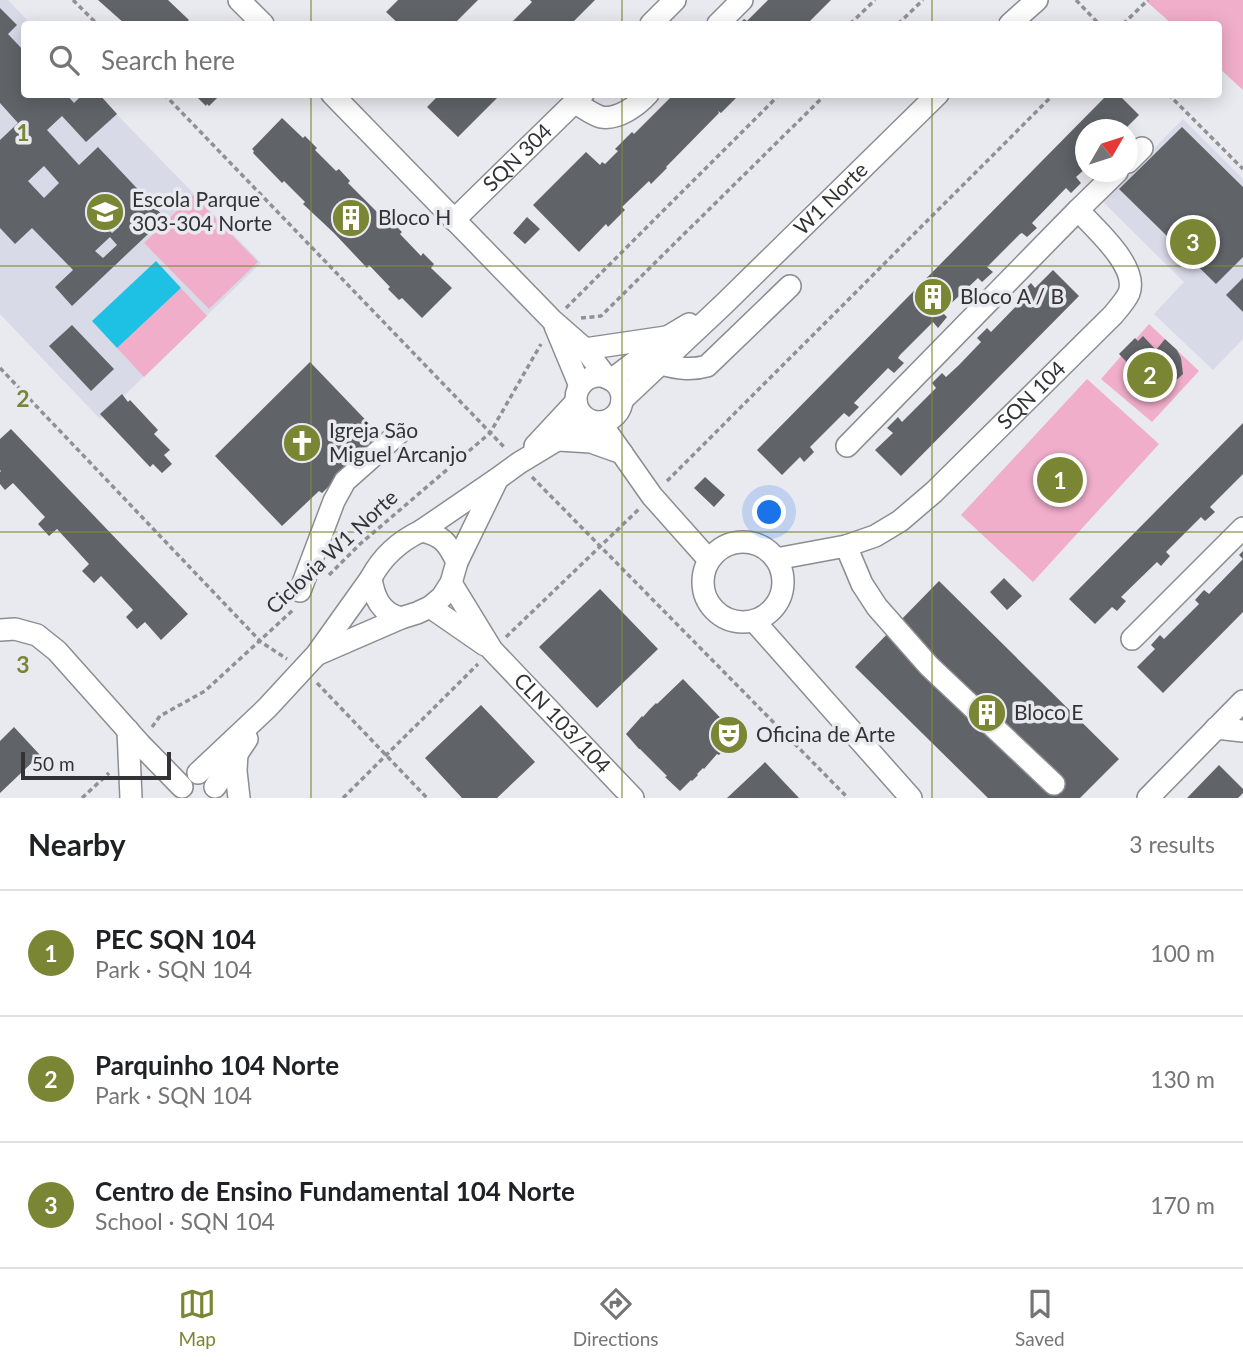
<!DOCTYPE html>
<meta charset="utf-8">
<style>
:root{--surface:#fff;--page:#f2f2f2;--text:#202124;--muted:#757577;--line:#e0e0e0;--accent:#7b8634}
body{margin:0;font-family:Lato,sans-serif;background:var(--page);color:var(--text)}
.compass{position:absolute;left:1075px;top:119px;width:63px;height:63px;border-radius:50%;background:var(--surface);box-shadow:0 4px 18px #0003;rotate:51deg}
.scale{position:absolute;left:21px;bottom:18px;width:150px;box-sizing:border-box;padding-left:7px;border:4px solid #333336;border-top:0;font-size:19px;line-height:24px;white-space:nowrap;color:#333336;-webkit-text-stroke:5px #e9e9f0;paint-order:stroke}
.you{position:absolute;left:770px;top:513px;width:24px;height:24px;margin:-18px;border:5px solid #fff;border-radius:50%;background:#1a73e8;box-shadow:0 0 0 10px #1a73e833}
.badge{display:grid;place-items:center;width:46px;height:46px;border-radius:50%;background:var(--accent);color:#fff;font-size:23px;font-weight:700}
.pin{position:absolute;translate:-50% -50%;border:4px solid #fff;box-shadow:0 2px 7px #0006}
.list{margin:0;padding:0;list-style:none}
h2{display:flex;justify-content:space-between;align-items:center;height:91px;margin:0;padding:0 28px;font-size:30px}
h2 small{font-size:23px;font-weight:400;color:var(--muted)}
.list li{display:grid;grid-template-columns:46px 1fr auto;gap:21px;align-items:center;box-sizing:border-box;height:126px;padding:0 28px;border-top:2px solid var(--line)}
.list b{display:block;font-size:26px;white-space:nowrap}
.list p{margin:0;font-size:23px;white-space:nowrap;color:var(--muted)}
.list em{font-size:23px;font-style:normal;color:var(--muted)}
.icon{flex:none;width:38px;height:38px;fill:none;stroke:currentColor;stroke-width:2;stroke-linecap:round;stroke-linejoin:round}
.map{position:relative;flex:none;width:1243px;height:798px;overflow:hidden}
.search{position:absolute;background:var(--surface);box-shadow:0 4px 18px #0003;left:21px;right:21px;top:21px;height:77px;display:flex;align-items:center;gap:18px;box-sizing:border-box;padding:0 24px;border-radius:7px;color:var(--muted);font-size:26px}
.sheet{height:469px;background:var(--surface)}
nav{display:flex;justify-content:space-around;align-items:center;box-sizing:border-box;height:98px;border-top:2px solid var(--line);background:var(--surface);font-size:19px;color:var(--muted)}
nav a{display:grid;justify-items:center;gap:4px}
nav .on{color:var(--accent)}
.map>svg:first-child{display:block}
</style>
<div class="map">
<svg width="1243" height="798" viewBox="0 0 1243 798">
<rect width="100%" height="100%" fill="#e9e9f0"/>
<path fill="#d9dae8" d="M0 0H8L31 24H24V94L98 95 261 263 100 419 0 314Z
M1183 119 1243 179V339L1213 370 1154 314 1184 282 1102 201Z"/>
<path fill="#f0aeca" d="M1147 0H1243V90L1219 68 1218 24H1172L1146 1Z
M193 195 258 262 209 309 144 243Z
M181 288 207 316 144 377 117 348Z
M1149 324 1199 371 1152 422 1101 379Z
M1087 379 1159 444 1033 582 961 515Z"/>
<path fill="#1ec1e4" d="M156 261 181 288 117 348 92 321Z"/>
<path fill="#606469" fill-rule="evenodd" d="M98 0H168L189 20 187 22 189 24H125Z
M398 0H478L454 24H399L386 12Z
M530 0H595L574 21 578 24H510L532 2Z
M768 0H831L807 24H739L744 19 747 21Z
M0 8 17 25 8 34 24 51V94H66L74 103 83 94H99L117 114 86 142 62 116 47 130 79 165 98 147 165 218 72 306 55 287 73 270 32 228 15 244 0 228V140L18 123 0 103ZM44 166 59 183 44 198 28 181ZM103 210 119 227 112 233 96 216ZM110 237 117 245 103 258 95 251Z
M194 94H221L209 106 207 104 206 106Z
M440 94H501L458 137 427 107Z
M674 94H734L737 97 721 113 718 111 719 113 666 167 667 168 651 184 649 181 622 207 625 210 608 227 606 224 579 252 533 205 586 152 600 165 602 162 605 164 618 151 615 149 632 132 634 134Z
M1108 94H1118L1139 115 1124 130H1086V168L1076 177 1081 183 1071 193 1066 188 1032 223 1037 228 1027 237 1022 233 1020 234 987 267 993 272 982 282 978 278 942 312 947 317 938 328 933 322 900 355 898 358 904 363 894 373 888 368 854 403 859 407 849 417 844 413 810 447 814 452 804 462 800 457 782 475 757 450Z
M282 118 303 138 305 136 317 148 315 150 336 171 339 169 350 181 348 183 388 223 390 220 402 232 400 234 421 256 423 253 434 264 431 268 452 288 422 318 402 298 399 300 388 289 390 287 369 265 367 268 334 233 303 204 305 202 284 181 282 183 253 153 254 151 252 149Z
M1182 127 1243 187V257L1216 284 1119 189Z
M527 217 540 229 525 244 513 233Z
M1053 270 1079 296 901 476 875 450 893 433 887 428 898 417 902 422 936 388 932 383 942 373 946 377 959 365 981 342 977 338 987 328 991 332 1025 297 1021 293 1031 283 1035 288Z
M1243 278V312L1226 295Z
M72 325 114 369 91 391 49 346Z
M1143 336 1156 350 1165 339 1166 340 1177 350 1181 358 1183 374 1159 396 1145 377 1142 378 1119 354 1135 338 1138 341Z
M310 362 381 436 322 493 319 491 282 526 215 456Z
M122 394 128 402 130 400 158 430 154 434 170 450 164 455 172 464 162 473 153 464 150 467 100 414Z
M1243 423V474L1210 507 1215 512 1205 521 1201 517 1166 552 1170 556 1161 566 1157 562 1121 597 1126 601 1117 611 1112 607 1095 624 1069 599Z
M11 429 188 614 161 640 145 622 137 629 126 617 133 610 101 576 94 583 82 571 89 564 57 529 49 536 38 524 45 517 13 483 5 490 0 484V472L1 471 0 470V439Z
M705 477 725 495 714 507 694 488Z
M1243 551V612L1163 693 1137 667 1155 649 1151 645 1160 635 1164 639 1199 604 1195 600 1204 590 1209 594 1243 559 1239 555Z
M1004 578 1022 596 1007 610 990 592Z
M939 581 1119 759 1080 798H988L855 667Z
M600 589 658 649 597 708 539 647Z
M683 679 737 735 719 755 717 754 704 769 703 768 697 774 698 775 692 781 691 780 680 791 665 777 667 776 640 749H639L626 734 642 716 643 717 650 709 656 703 657 704Z
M481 705 535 762 497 798H462L425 758Z
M14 727 40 755 0 793V741Z
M765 762 799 798H727L759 768Z
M1219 765 1243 789V793L1238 798H1187Z"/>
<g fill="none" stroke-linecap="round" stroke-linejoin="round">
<g stroke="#8c8d93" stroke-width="24">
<g id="minor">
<path d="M239 0 263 24"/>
<path d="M651 24 675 0"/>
<path d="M718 24 742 0"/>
<path d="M1010 24 1037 0"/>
<path d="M332 94 553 321 585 349 607 378"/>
<path d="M575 103C583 107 593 115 601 117 618 120 637 106 648 94"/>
<path d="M1128 162 1142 148"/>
<path d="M1078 210 1117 172"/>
<path id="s1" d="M454 220 583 94"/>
<path d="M555 326 580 386"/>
<path d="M585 349 666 337"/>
<path d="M661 364C677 368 690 371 707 366L790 286"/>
<circle cx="599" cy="399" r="23"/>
<path d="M611 380 669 336 689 324"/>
<path id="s2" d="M622 400 724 304 938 94"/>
<path d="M600 422 652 496 709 560"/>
<path d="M559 440 591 442 622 453"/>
<path d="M535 446 576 402"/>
<path d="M421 531C442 535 448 543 457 562"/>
<circle cx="743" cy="582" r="40"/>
<path d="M846 546 862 584 877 607 929 666 1054 784"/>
<path id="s3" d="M776 559 846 546 875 536 900 521 934 492 1113 315C1118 309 1126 300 1129 293 1139 266 1094 228 1078 210L847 446"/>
<path d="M371 578C374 598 381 613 401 618"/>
<path id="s4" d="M451 583 492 650 633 798"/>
<path d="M300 591 334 501 345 481 398 434"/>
<path d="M430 607 485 645"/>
<path d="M755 622 911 798"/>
<path d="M0 630 15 629 37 635 57 651 140 744 182 787"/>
<path d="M1132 639 1243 528"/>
<path d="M318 654 401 618 417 613 430 607 442 597 451 583 457 562 496 482"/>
<path d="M1216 728 1243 731"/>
<path d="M128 730 131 798"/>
<path d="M237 753 236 771 239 798"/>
<path d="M198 773 267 708 316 655 371 578C382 557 400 541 421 531L497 479 519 463 557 440 593 422"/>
<path d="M215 787 247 739"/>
<path d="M1148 798 1243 701"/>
</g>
</g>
<path stroke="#909095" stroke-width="3.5" stroke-dasharray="5 3.5" stroke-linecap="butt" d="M73 0 97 24
M1076 0 1099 24
M850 24 875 0
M898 24 923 0
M1123 24 1148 0
M164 94 505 448
M1168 94 1243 169
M566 308 780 94
M581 318 601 316 826 94
M0 368 261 642 287 659
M532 477 848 798
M667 481 1054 94
M329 575 360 544 490 433 541 344
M506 637 639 509
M317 683 427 798
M152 727 160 716 205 691 293 610
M82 798 109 773
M343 798 478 664"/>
<use href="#minor" stroke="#fff" stroke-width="21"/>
</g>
<path fill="none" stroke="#7b8634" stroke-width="2" stroke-opacity="0.55" d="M311 0V24M622 0V24M932 0V24M311 94V798M622 94V798M932 94V798M0 266H1243M0 532H1243"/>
<defs>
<g id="school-disc" transform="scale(2.0125)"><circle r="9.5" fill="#7b8634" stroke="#e9e9f0"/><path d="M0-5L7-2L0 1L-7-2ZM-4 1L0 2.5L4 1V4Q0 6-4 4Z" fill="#fff"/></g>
<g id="building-disc" transform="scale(2.0125)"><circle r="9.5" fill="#7b8634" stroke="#e9e9f0"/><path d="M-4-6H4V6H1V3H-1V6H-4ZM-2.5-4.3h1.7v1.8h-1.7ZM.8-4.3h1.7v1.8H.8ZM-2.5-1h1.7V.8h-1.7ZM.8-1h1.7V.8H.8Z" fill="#fff"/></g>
<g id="church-disc" transform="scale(2.0125)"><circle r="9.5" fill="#7b8634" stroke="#e9e9f0"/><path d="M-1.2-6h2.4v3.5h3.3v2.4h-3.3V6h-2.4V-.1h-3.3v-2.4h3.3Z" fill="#fff"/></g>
<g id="theatre-disc" transform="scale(2.0125)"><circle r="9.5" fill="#7b8634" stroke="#e9e9f0"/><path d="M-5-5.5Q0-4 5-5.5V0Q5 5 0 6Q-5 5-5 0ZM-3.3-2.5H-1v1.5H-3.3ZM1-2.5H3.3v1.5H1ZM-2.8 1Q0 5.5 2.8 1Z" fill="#fff"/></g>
</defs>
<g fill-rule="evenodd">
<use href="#school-disc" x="105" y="212"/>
<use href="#building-disc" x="351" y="218"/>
<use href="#building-disc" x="933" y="297"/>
<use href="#church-disc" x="302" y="443"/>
<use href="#building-disc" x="987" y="713"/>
<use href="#theatre-disc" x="729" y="735"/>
</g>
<g text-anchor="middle" stroke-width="7" stroke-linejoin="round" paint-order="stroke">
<g font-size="21" fill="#333336" stroke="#e9e9f0">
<text dy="7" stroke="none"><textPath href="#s1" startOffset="89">SQN 304</textPath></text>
<text dy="7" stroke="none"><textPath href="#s2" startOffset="290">W1 Norte</textPath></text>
<text dy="7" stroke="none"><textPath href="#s3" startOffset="313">SQN 104</textPath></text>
<text transform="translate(332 552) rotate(-43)" y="7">Ciclovia W1 Norte</text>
<text dy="7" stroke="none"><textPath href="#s4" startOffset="180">CLN 103/104</textPath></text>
</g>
<g font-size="21" fill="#333336" stroke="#e9e9f0" text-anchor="start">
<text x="132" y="207">Escola Parque<tspan x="132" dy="24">303-304 Norte</tspan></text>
<text x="378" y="225">Bloco H</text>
<text x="960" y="304">Bloco A / B</text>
<text x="329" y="438">Igreja São<tspan x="329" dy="24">Miguel Arcanjo</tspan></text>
<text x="1014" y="720">Bloco E</text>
<text x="756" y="742">Oficina de Arte</text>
</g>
</g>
<g font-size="23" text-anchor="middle" font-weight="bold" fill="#7b8634" stroke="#e9e9f0" stroke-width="7" stroke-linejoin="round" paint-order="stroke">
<text x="23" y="141">1</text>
<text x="23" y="407">2</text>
<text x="23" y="673">3</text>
</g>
</svg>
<svg class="compass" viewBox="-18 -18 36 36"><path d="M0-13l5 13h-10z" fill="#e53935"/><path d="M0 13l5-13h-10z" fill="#757577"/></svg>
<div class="scale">50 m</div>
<div class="you"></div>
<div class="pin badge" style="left:1060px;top:480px">1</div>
<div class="pin badge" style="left:1150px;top:375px">2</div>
<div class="pin badge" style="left:1193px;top:242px">3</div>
<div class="search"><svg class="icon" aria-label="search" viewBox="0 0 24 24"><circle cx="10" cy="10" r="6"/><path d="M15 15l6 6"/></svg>Search here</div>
</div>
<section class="sheet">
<h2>Nearby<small>3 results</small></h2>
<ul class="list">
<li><span class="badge">1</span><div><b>PEC SQN 104</b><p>Park · SQN 104</p></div><em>100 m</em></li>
<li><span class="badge">2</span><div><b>Parquinho 104 Norte</b><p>Park · SQN 104</p></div><em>130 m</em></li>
<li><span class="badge">3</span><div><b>Centro de Ensino Fundamental 104 Norte</b><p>School · SQN 104</p></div><em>170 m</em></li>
</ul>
</section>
<nav>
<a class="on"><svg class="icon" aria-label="map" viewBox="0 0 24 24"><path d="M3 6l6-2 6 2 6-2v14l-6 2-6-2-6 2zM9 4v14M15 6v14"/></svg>Map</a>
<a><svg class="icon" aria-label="directions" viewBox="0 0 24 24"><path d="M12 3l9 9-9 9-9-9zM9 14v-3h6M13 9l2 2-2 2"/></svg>Directions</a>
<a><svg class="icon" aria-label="saved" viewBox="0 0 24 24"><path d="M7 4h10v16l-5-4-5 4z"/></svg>Saved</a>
</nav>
